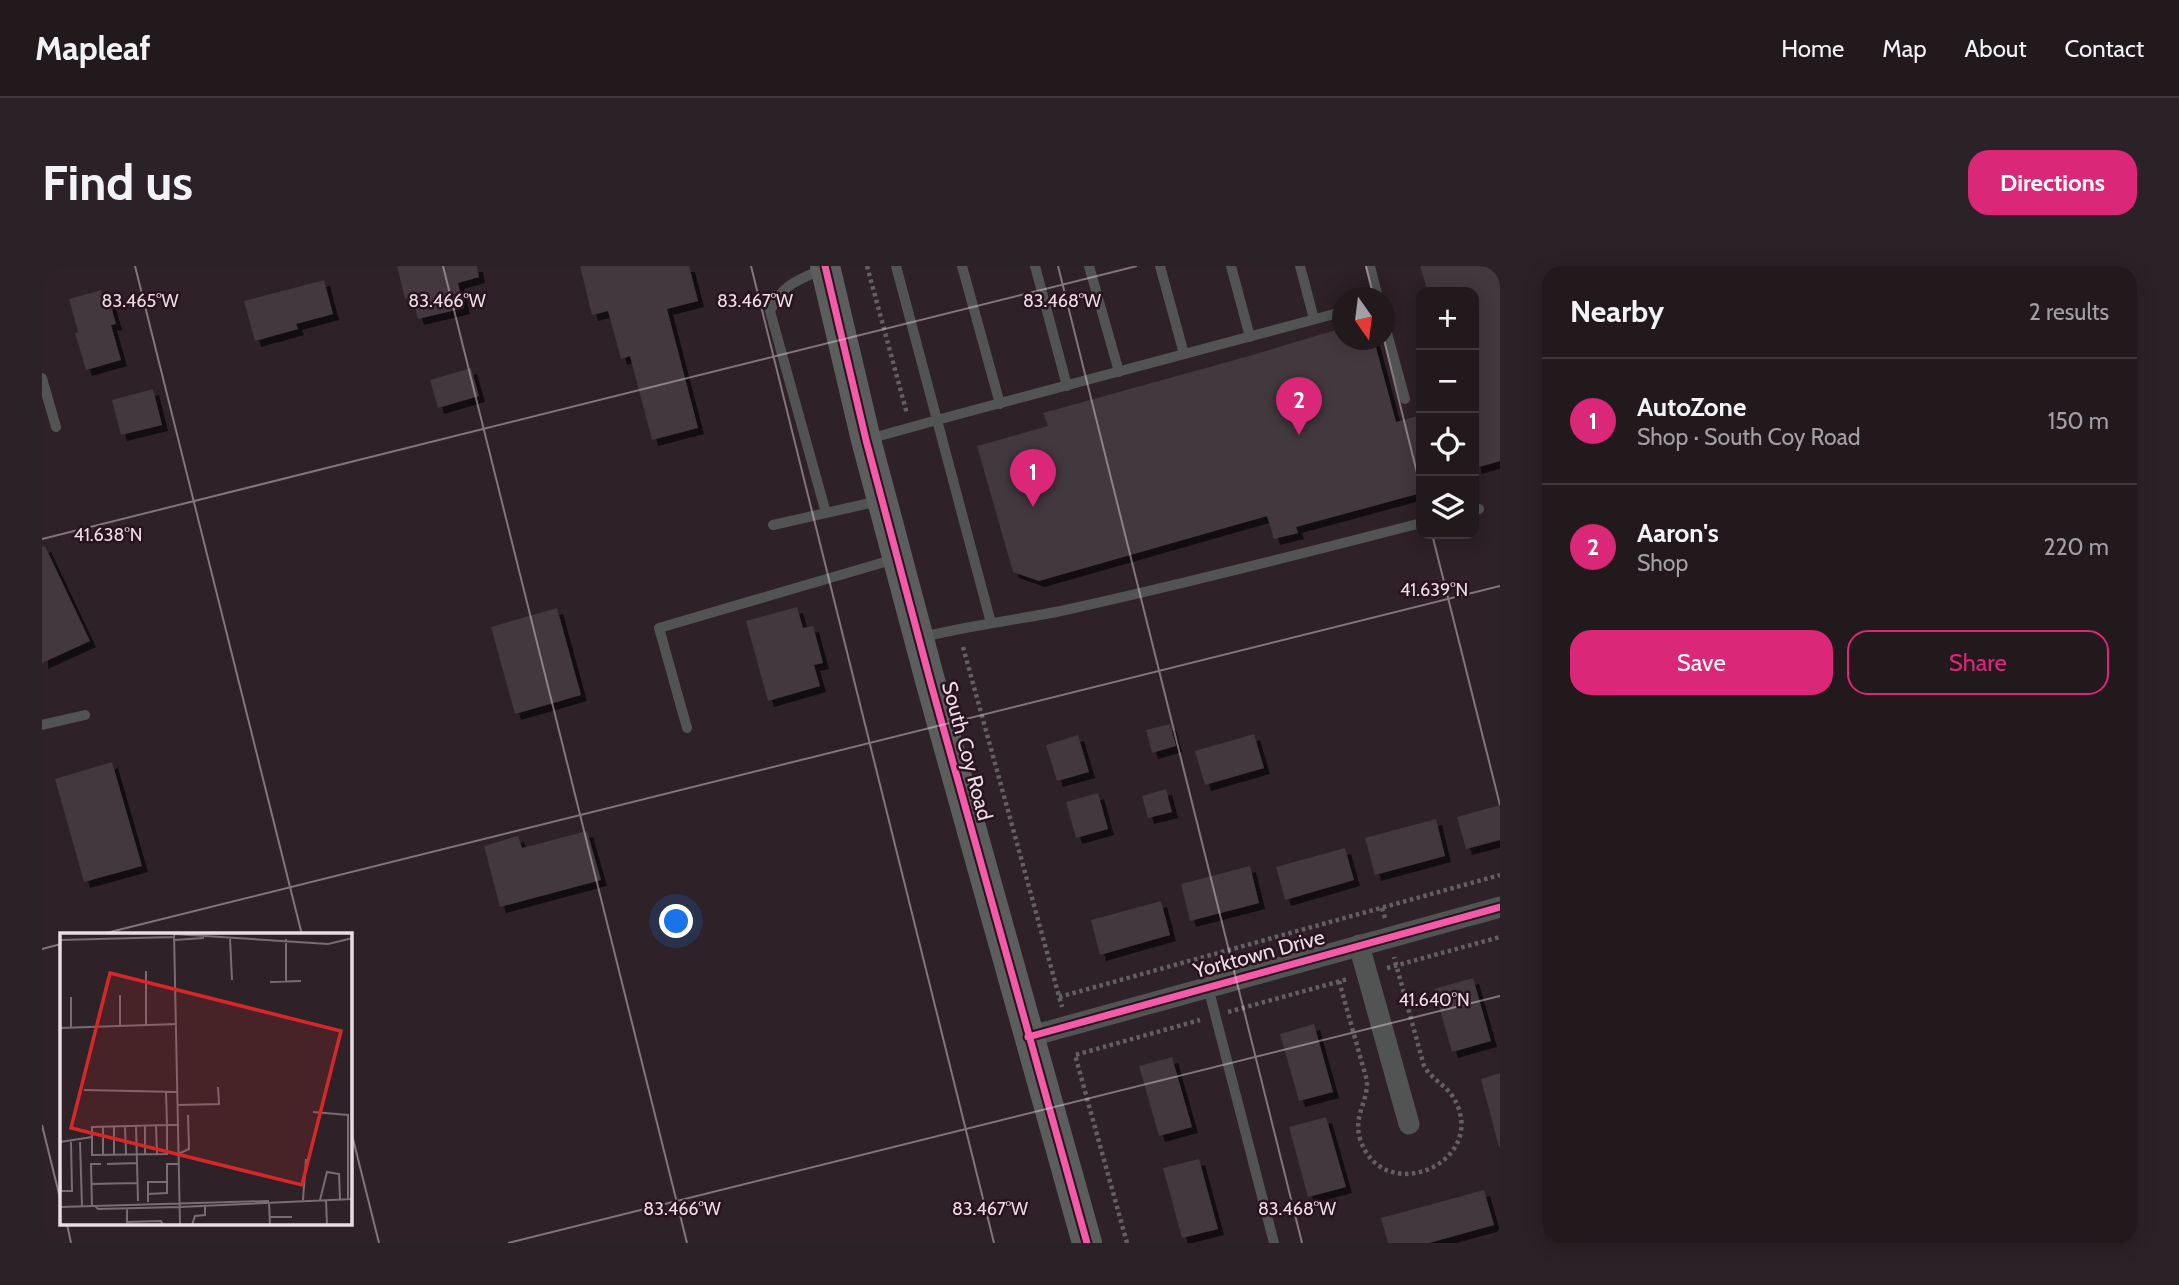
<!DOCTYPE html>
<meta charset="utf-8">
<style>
:root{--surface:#22191d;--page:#2a2226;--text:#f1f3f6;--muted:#a2a0a4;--line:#3f383b;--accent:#db2777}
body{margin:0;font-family:Cabin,sans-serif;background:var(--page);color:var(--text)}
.controls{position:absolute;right:21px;top:21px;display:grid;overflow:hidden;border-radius:14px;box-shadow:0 4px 18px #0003}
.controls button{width:63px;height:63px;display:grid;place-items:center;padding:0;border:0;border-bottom:2px solid var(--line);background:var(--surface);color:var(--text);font:35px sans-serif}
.compass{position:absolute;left:1290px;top:21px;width:63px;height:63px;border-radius:50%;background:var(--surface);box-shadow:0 4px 18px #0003;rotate:166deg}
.you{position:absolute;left:635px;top:656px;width:24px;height:24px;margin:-18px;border:5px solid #fff;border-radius:50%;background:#1a73e8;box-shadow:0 0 0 10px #1a73e833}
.badge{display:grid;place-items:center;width:46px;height:46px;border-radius:50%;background:var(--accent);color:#fff;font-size:23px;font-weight:700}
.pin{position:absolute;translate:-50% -58px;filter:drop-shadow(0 2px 4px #0008)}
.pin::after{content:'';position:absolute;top:37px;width:24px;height:21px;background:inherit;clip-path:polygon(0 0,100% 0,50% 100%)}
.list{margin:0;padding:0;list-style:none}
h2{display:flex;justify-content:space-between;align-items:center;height:91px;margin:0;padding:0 28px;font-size:30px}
h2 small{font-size:23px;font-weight:400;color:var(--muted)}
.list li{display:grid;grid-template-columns:46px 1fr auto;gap:21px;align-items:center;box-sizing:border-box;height:126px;padding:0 28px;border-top:2px solid var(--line)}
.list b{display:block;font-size:26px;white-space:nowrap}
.list p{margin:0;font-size:23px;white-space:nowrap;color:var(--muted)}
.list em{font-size:23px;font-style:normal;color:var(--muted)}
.actions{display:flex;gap:14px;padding:21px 28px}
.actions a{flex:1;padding:16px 0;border:2px solid var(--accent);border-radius:21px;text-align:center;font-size:24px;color:var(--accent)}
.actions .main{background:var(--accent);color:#fff}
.icon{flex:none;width:38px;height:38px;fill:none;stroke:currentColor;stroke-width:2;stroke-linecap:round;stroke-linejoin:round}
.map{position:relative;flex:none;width:1458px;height:977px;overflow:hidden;border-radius:21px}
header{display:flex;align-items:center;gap:42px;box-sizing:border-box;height:98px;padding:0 35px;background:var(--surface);border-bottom:2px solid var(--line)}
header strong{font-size:33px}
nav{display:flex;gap:38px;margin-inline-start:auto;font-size:24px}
.intro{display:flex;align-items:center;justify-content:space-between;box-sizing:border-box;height:168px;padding:0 42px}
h1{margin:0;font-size:49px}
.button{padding:18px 32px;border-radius:21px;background:var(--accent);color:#fff;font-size:24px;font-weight:700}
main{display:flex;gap:42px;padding:0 42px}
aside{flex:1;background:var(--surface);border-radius:21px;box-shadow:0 4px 18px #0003}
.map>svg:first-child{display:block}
</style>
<header>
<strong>Mapleaf</strong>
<nav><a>Home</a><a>Map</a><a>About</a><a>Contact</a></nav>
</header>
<div class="intro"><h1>Find us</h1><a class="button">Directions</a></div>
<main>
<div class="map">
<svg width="1458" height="977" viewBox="0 0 1458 977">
<defs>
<filter id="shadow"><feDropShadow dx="6" dy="6" stdDeviation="0" flood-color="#0009"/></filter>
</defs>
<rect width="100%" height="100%" fill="#2e2127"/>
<path fill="#42373c" filter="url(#shadow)" d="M355 0H435L437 11 416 17 422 42 376 53 370 31 363 33Z
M538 0H647L656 35 625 43 656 162 610 174 588 90 579 93 566 45 550 49Z
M1378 0H1458V195L1434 202 1432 194V26H1386Z
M282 14 291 48 254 58 256 63 213 75 202 35Z
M59 24 63 38 68 37 74 58 69 59 79 94 44 104 33 67 36 66 27 33Z
M1300 62V74H1332L1354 156 1379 149V227L1254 261 1256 267 1232 273 1225 250 997 315 971 306 935 180 1006 160 1001 147 1207 90Z
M429 102 437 130 396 142 388 114Z
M111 123 120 159 79 169 70 134Z
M3 280 48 375 0 397V281Z
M755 341 761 362 771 360 781 397 772 399 778 420 726 435 704 355Z
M515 342 539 429 473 448 449 361Z
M1128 458 1134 480 1110 487 1104 464Z
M1212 468 1222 502 1163 519 1153 485Z
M1036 469 1047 506 1015 515 1004 479Z
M70 496 100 600 42 616 13 513Z
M1124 523 1130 546 1106 552 1100 530Z
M1056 527 1066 563 1034 572 1024 536Z
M1458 539V574L1424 583 1415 551Z
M1394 553 1403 590 1333 609 1323 572Z
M545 565 559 614 458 641 442 580 476 570 480 582Z
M1303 582 1312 614 1243 634 1234 601Z
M1208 600 1217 637 1148 655 1139 618Z
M1119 635 1128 669 1058 689 1049 654Z
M1431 712 1449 775 1410 786 1392 723Z
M1272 758 1291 826 1257 835 1238 768Z
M1130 791 1150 861 1117 870 1097 800Z
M1458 807V881H1457L1439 813Z
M1284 851 1304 921 1266 931 1247 861Z
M1157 893 1176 963 1140 972 1121 902Z
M1442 924 1452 959 1387 977H1346L1339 952Z"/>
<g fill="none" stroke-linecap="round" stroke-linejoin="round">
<path stroke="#636062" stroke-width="4.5" stroke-dasharray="3.5 3.5" stroke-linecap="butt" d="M825 0 865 148
M921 381 1020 741
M1340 642 1343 652
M1345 702 1458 671
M1297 715 1325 815C1326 836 1311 850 1318 873 1340 940 1439 900 1416 841 1408 819 1392 817 1382 800L1352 691
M1017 731 1458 609
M1186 746 1306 713
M1085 977 1033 789 1158 754"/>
<path stroke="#525453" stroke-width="10" d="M854 0 895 154 1300 46
M920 0 958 138
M993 0 1025 120
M1047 0 1077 106
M1118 0 1142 88
M1189 0 1208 71
M1258 0 1272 53
M1328 0 1336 32
M781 3C754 15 741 18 728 45L784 247
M1342 56 1363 133
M0 112 14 161
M827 173 895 154 949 357
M1432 244 1437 243
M731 259 837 235
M877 372C927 359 978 354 1028 343 1146 317 1263 287 1379 257
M0 459 43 449
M645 462 617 362 853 293
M1166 721 1232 977"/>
<path stroke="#525453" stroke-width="21" d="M1317 679 1367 858
M986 771 1458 641"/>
<path stroke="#5c5e5d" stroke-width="30" d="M783 0 824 174 889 418 1045 977"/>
<g stroke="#29131e" stroke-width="11">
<path id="cycleway" d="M783 0 824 174 889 418 1045 977
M986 771 1458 641"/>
</g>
<use href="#cycleway" stroke="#f35aa7" stroke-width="7"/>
</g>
<path fill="none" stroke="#ecdce3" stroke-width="2" stroke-opacity="0.45" d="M93 0 260 669M401 0 645 977M709 0 952 977M1016 0 1260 977M1324 0 1332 32M1342 74 1379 223M1390 268 1458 539M0 273 1095 0M56 669 1458 320M0 683 19 678M0 859 19 936M308 861 337 977M25 958 29 977M466 977 1458 730"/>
<g text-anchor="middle" stroke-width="5" stroke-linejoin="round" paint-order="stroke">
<g font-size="21" fill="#ecdce3" stroke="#29131e">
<text transform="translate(925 485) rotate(75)" y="7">South Coy Road</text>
<text transform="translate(1217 688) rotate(-15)" y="7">Yorktown Drive</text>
</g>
</g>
<g transform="translate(18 667)">
<rect width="292" height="292" fill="#2e2127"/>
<path fill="none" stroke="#7a6c72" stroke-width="2" d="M114 0 120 292M114 1 268 11 293 5M170 5 172 47M0 7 114 4M114 7 144 5M86 38V92M226 48V6M210 49 241 48M60 62V93M11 64V94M0 95 117 91M24 157 118 159M106 158 107 192H119M118 172 159 171 158 154M253 179 288 182V266M107 192V221L32 222V194ZM54 193V221M65 193 66 221M76 193 78 268M85 193V221M96 193 97 221M43 194V222M0 209 32 204M20 209 22 273M118 221 129 216 128 182M47 231 77 230M0 235 1 258M31 251 77 250M0 258H12L11 209M88 261 107 260V249M243 267 246 226M260 267 267 239 279 241 280 266M266 267 267 292M88 269V249H107V231H118M209 269 210 292M32 273 31 231H41M35 273 38 276 120 274 293 266M0 274 209 268M67 276V289L101 288 103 292M210 284H232M132 292 135 283 145 282V273"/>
<path fill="#d62828" fill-opacity="0.15" stroke="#d62828" stroke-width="3.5" d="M50 40 281 98 242 252 11 195Z"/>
<rect width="292" height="292" fill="none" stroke="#ecdce3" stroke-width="3.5"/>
</g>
<g font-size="18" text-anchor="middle" fill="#ecdce3" stroke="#29131e" stroke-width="5" stroke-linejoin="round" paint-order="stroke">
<text x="98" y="41">83.465°W</text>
<text x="405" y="41">83.466°W</text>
<text x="713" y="41">83.467°W</text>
<text x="1020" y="41">83.468°W</text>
<text x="66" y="275">41.638°N</text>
<text x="1392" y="330">41.639°N</text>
<text x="1392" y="740">41.640°N</text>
<text x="640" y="949">83.466°W</text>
<text x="948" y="949">83.467°W</text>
<text x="1255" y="949">83.468°W</text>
</g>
</svg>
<div class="controls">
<button>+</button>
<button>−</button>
<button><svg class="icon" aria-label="locate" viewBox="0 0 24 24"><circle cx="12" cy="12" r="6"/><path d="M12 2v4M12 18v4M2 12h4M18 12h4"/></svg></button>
<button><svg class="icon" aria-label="layers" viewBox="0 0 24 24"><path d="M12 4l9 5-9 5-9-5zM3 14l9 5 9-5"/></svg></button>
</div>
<svg class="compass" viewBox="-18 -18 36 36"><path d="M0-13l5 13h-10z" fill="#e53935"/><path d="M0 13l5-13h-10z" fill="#a2a0a4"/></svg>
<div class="you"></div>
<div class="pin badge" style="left:991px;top:241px">1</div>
<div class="pin badge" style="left:1257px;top:169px">2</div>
</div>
<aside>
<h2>Nearby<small>2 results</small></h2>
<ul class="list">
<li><span class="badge">1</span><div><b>AutoZone</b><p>Shop · South Coy Road</p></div><em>150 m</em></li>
<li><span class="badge">2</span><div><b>Aaron's</b><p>Shop</p></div><em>220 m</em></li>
</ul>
<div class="actions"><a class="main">Save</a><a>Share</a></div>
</aside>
</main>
